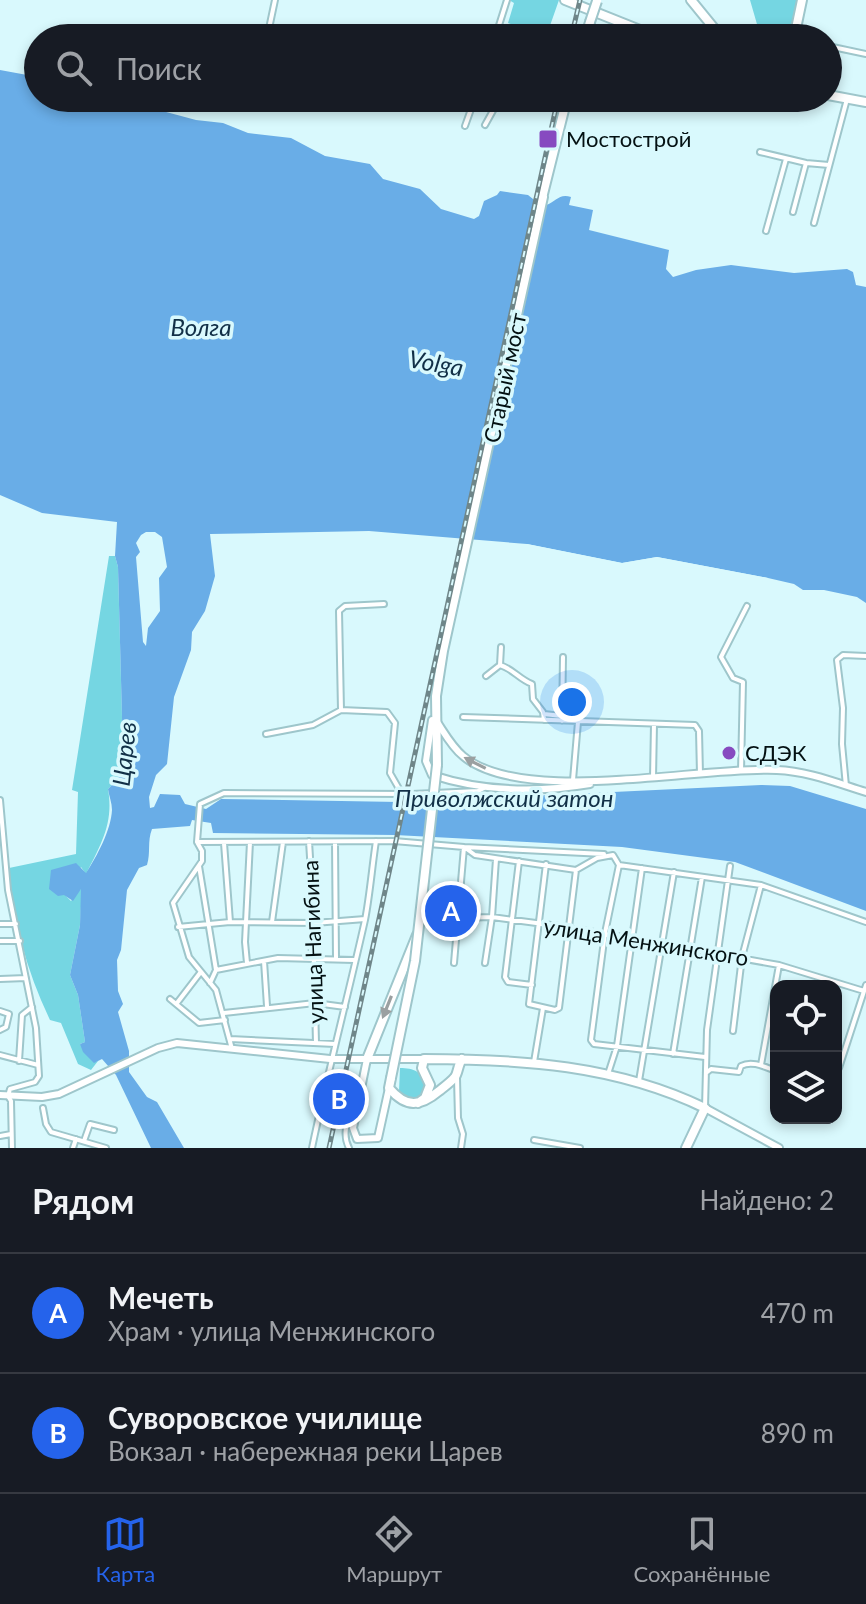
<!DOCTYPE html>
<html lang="ru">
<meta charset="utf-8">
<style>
:root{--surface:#171b24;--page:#20242c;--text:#f1f3f6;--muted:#9ea1a6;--line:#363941;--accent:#2563eb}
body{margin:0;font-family:Lato,sans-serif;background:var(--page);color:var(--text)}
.controls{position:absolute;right:24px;bottom:24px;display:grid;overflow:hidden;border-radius:16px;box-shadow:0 4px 12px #0003}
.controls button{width:72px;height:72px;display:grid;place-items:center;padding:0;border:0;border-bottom:2px solid var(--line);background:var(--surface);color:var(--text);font:40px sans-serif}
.you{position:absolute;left:572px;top:702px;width:28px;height:28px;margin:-20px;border:6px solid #fff;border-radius:50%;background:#1a73e8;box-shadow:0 0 0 12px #1a73e833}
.badge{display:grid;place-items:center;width:52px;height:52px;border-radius:50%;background:var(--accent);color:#fff;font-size:26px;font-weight:700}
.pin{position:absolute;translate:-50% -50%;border:4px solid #fff;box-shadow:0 2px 8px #0006}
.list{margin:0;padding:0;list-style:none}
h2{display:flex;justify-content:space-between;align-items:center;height:104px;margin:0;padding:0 32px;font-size:34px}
h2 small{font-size:26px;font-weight:400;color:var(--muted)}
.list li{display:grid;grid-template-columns:52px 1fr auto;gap:24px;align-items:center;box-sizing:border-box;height:120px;padding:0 32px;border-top:2px solid var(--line)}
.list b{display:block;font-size:30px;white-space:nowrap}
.list p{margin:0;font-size:26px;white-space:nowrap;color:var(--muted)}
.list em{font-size:26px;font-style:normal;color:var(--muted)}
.icon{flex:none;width:44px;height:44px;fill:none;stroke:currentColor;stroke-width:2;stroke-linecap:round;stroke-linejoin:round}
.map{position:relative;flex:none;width:866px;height:1148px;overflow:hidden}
.search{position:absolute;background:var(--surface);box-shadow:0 4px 12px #0003;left:24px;right:24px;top:24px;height:88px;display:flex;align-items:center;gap:20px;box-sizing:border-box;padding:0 28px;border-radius:44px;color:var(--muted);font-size:30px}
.sheet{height:344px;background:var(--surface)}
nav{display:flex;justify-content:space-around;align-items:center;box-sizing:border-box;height:112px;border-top:2px solid var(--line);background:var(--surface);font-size:22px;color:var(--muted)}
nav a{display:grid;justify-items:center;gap:4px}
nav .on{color:var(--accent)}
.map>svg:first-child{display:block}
</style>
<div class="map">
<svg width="866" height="1148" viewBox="0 0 866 1148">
<rect width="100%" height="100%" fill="#d9f9fd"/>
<path fill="#75d6e2" d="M509 0H559L546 37 508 23 514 3Z
M750 0H798L792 31 786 38H761Z
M109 556H115L118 567 123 755 118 779 108 789C114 823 101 844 86 874L81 867 64 894 71 901 82 887 80 925 70 975 78 995 85 1042 80 1044 94 1062 98 1061 91 1070 78 1064 61 1023 50 1020C27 972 13 921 9 868L76 854 78 792 72 790Z
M400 1068C413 1068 424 1072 426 1086L418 1098 411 1099 399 1092Z"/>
<path fill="#69ade7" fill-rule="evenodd" d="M0 70 38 77V98H114L196 120 223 123 248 133 291 138 325 156 370 164 383 179 420 189 441 209 474 219 479 216 484 201 497 195 500 191 528 195 538 203 546 205C556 202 559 193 571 197L569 205 593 210 589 230 669 250 666 269 673 277 696 270 731 265 794 273 847 269 853 272 856 285 866 287V603L857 597 824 590H803L794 584 768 578 657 557 622 563 527 544 369 531 210 534 215 576 205 611 192 632 191 650 174 697 167 764 156 775 149 797 150 808 154 807 160 794 180 795 185 804 206 809 221 799 399 802 761 785 790 786 866 809V911L735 862 622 847 395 835 213 833 211 823 192 820 190 826 152 829C147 842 151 852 147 865L139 868 127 890 121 950 117 960 118 991 123 1004 118 1012 129 1051V1072L147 1097 157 1102 184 1148H151L116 1075 102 1059 94 1063 83 1052 80 1044 85 1042 78 995 70 975 80 925 81 889 73 901 64 895 58 896 49 889 51 870 76 863 86 873C97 856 111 830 112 810 112 803 109 796 108 789L118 779 123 755 118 567 115 556 117 522 42 513 0 495ZM146 532H155L162 537 167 567 159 578 160 611 148 628 146 646 143 642 136 557 140 552 136 543 141 535Z"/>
<path fill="#d9f9fd" d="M537 197 546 201 471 543 461 542Z
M527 544 622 563 657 557 768 578 767 582 650 561 621 567 526 548Z"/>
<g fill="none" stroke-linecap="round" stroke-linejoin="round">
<g stroke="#9ec6cb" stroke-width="8">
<path id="street" d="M267 38 275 0
M495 38 507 0
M828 46 866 54
M485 125 500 98
M465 126 475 98
M760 152 806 163 829 165
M793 212 806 163
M814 223 847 99
M766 231 786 159
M501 647 500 665C513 669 519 679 532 684L533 699 543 712 544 720
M486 676 500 665
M341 710 339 611 345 606 384 604
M544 714 562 716
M463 717 695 725 699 731 700 774
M562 721 563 657
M266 734 313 725 341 710 387 712 395 723 390 773 402 794
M741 771 743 682 733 678 721 657 747 606
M653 778 654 724
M573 780 578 722
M846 786 842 744 843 708 837 660 843 655 866 656
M0 800 8 890 36 1028 39 1076 35 1082 10 1089 8 1096 11 1101 12 1148
M309 841 314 923 311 957 314 961 316 1043
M197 842 394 841 464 847 475 855 576 870 597 858 613 855 619 865 761 885 866 922
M335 842 336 959
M224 843 230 922
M519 861 505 977 508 982 532 985
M546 864 529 1004 555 1010 559 1008 576 870
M619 865 605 933 591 1040 594 1044 705 1057
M199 866 216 970
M425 919 492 917 566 927 779 965 864 991
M272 922 283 842
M0 924H16
M178 927 230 922 314 923 365 919
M0 941H20
M264 961 267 1006
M247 963 245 942 250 842
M454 963 464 847 604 854
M485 963 492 917 496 859
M0 979 26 978
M210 983 216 970 278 958 354 960
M170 999 199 1023 225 1020
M177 1003 200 973
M0 1011 9 1014 6 1027 0 1030
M224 1013 315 1003 345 1007
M733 1031 742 957 761 885
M230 1039 335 1044
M232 1049 216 990 189 957 173 903 202 861V851L197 842 200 804 224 793 412 794 478 791 484 788
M673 1054 702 877
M0 1055 38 1065
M19 1061 22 1015 32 1007
M534 1062 543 1008
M761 1065 779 965
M836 1067 839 1068 866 985
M706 1073 711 1069 739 1072 741 1066C752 1060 765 1067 776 1071
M608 1074 617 1046 642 868
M457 1078 458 1118 463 1134 461 1148
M639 1081 674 872
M43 1108 46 1124 51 1132 106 1148
M705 1108 707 1030 730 866
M0 1136 11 1134
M534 1140 580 1148
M84 1141 90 1124 114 1130
M73 1148 76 1139
M312 1148C328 1071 348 996 365 920 370 894 372 867 376 841
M349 1148C343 1137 346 1126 349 1114L356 1111"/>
</g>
<g stroke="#9ec6cb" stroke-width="10">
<path id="secondary" d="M432 720 426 761 432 775C484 792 536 793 590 784
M432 721 437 722C445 734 452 747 463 756 522 806 700 766 777 770 807 771 837 783 866 792
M367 1059 353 1128 357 1139 378 1138 389 1088
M0 1095 42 1097 59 1094 158 1048 177 1043 330 1059H424
M705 1108 779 1148"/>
</g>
<g stroke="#9ec6cb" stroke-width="12">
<path id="primary" d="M565 0 660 38
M691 0 722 38
M585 38 590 22
M794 38 802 0
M828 95 866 102
M541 202 567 98
M437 765 436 696 443 651 543 197
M367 1059 417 935
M391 1078 389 1088C406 1108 420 1107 439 1091 444 1087 451 1082 455 1077 458 1073 458 1065 462 1059
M418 1103 425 1098 430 1085 422 1068 424 1059C521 1059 616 1065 705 1108L686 1148"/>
</g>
<use href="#street" stroke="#fff" stroke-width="4"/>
<use href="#secondary" stroke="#fff" stroke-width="6"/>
<use href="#primary" stroke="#fff" stroke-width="8"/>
<g stroke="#6f8689" stroke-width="5">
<path id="rail" d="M571 38 580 0
M329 1148 558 98"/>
</g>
<use href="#rail" stroke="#d9f9fd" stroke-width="2" stroke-dasharray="6" stroke-linecap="butt"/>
<g stroke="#9ec6cb" stroke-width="12" stroke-linecap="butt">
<path id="primary-bridge" d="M590 22 597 1
M391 1078 415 961 437 765"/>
</g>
<use href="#primary-bridge" stroke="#fff" stroke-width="8"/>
</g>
<defs><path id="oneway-solid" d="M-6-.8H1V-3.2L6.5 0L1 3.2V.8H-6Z" transform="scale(2)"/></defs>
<g fill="#9ba0a1">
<use href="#oneway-solid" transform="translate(475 763) rotate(-153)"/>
<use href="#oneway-solid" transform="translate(387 1007) rotate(112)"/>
</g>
<g fill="#874ac0" stroke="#d9f9fd" stroke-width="3">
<rect x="538" y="129" width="20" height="20" rx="4"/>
<circle cx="729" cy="753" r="8"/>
</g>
<g text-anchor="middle" stroke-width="7" stroke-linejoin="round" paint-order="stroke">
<g font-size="22" fill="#041113" stroke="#d9f9fd" text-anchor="start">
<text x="566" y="147">Мостострой</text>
<text x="745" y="761">СДЭК</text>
</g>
<g font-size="22" fill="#041113" stroke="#d9f9fd">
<text transform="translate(505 378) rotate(-78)" y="8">Старый мост</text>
<text transform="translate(313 942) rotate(-92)" y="8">улица Нагибина</text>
<text transform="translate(646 942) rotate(9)" y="8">улица Менжинского</text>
</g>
<g font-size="24" font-style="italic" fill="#123047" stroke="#d9f9fd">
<text x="201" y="336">Волга</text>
<text transform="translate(436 364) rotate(10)" y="8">Volga</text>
<text transform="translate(125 754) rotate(-84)" y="8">Царев</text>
<text x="504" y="807">Приволжский затон</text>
</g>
</g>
</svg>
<div class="controls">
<button><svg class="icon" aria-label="locate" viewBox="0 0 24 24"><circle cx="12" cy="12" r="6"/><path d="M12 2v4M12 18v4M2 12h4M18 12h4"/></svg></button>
<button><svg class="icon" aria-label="layers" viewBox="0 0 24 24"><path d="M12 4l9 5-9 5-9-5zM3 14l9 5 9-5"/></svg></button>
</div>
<div class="you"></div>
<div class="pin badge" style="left:451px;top:911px">A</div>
<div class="pin badge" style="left:339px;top:1099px">B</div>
<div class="search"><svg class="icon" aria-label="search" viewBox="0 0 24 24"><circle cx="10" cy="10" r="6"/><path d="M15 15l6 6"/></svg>Поиск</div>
</div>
<section class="sheet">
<h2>Рядом<small>Найдено: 2</small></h2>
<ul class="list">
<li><span class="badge">A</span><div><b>Мечеть</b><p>Храм · улица Менжинского</p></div><em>470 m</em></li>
<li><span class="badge">B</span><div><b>Суворовское училище</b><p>Вокзал · набережная реки Царев</p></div><em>890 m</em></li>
</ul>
</section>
<nav>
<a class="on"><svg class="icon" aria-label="map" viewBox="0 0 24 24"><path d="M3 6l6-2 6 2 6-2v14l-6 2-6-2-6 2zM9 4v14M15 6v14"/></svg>Карта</a>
<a><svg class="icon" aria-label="directions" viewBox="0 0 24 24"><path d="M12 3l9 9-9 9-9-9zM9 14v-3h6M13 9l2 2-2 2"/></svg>Маршрут</a>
<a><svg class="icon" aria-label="saved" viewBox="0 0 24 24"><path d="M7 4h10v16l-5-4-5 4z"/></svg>Сохранённые</a>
</nav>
